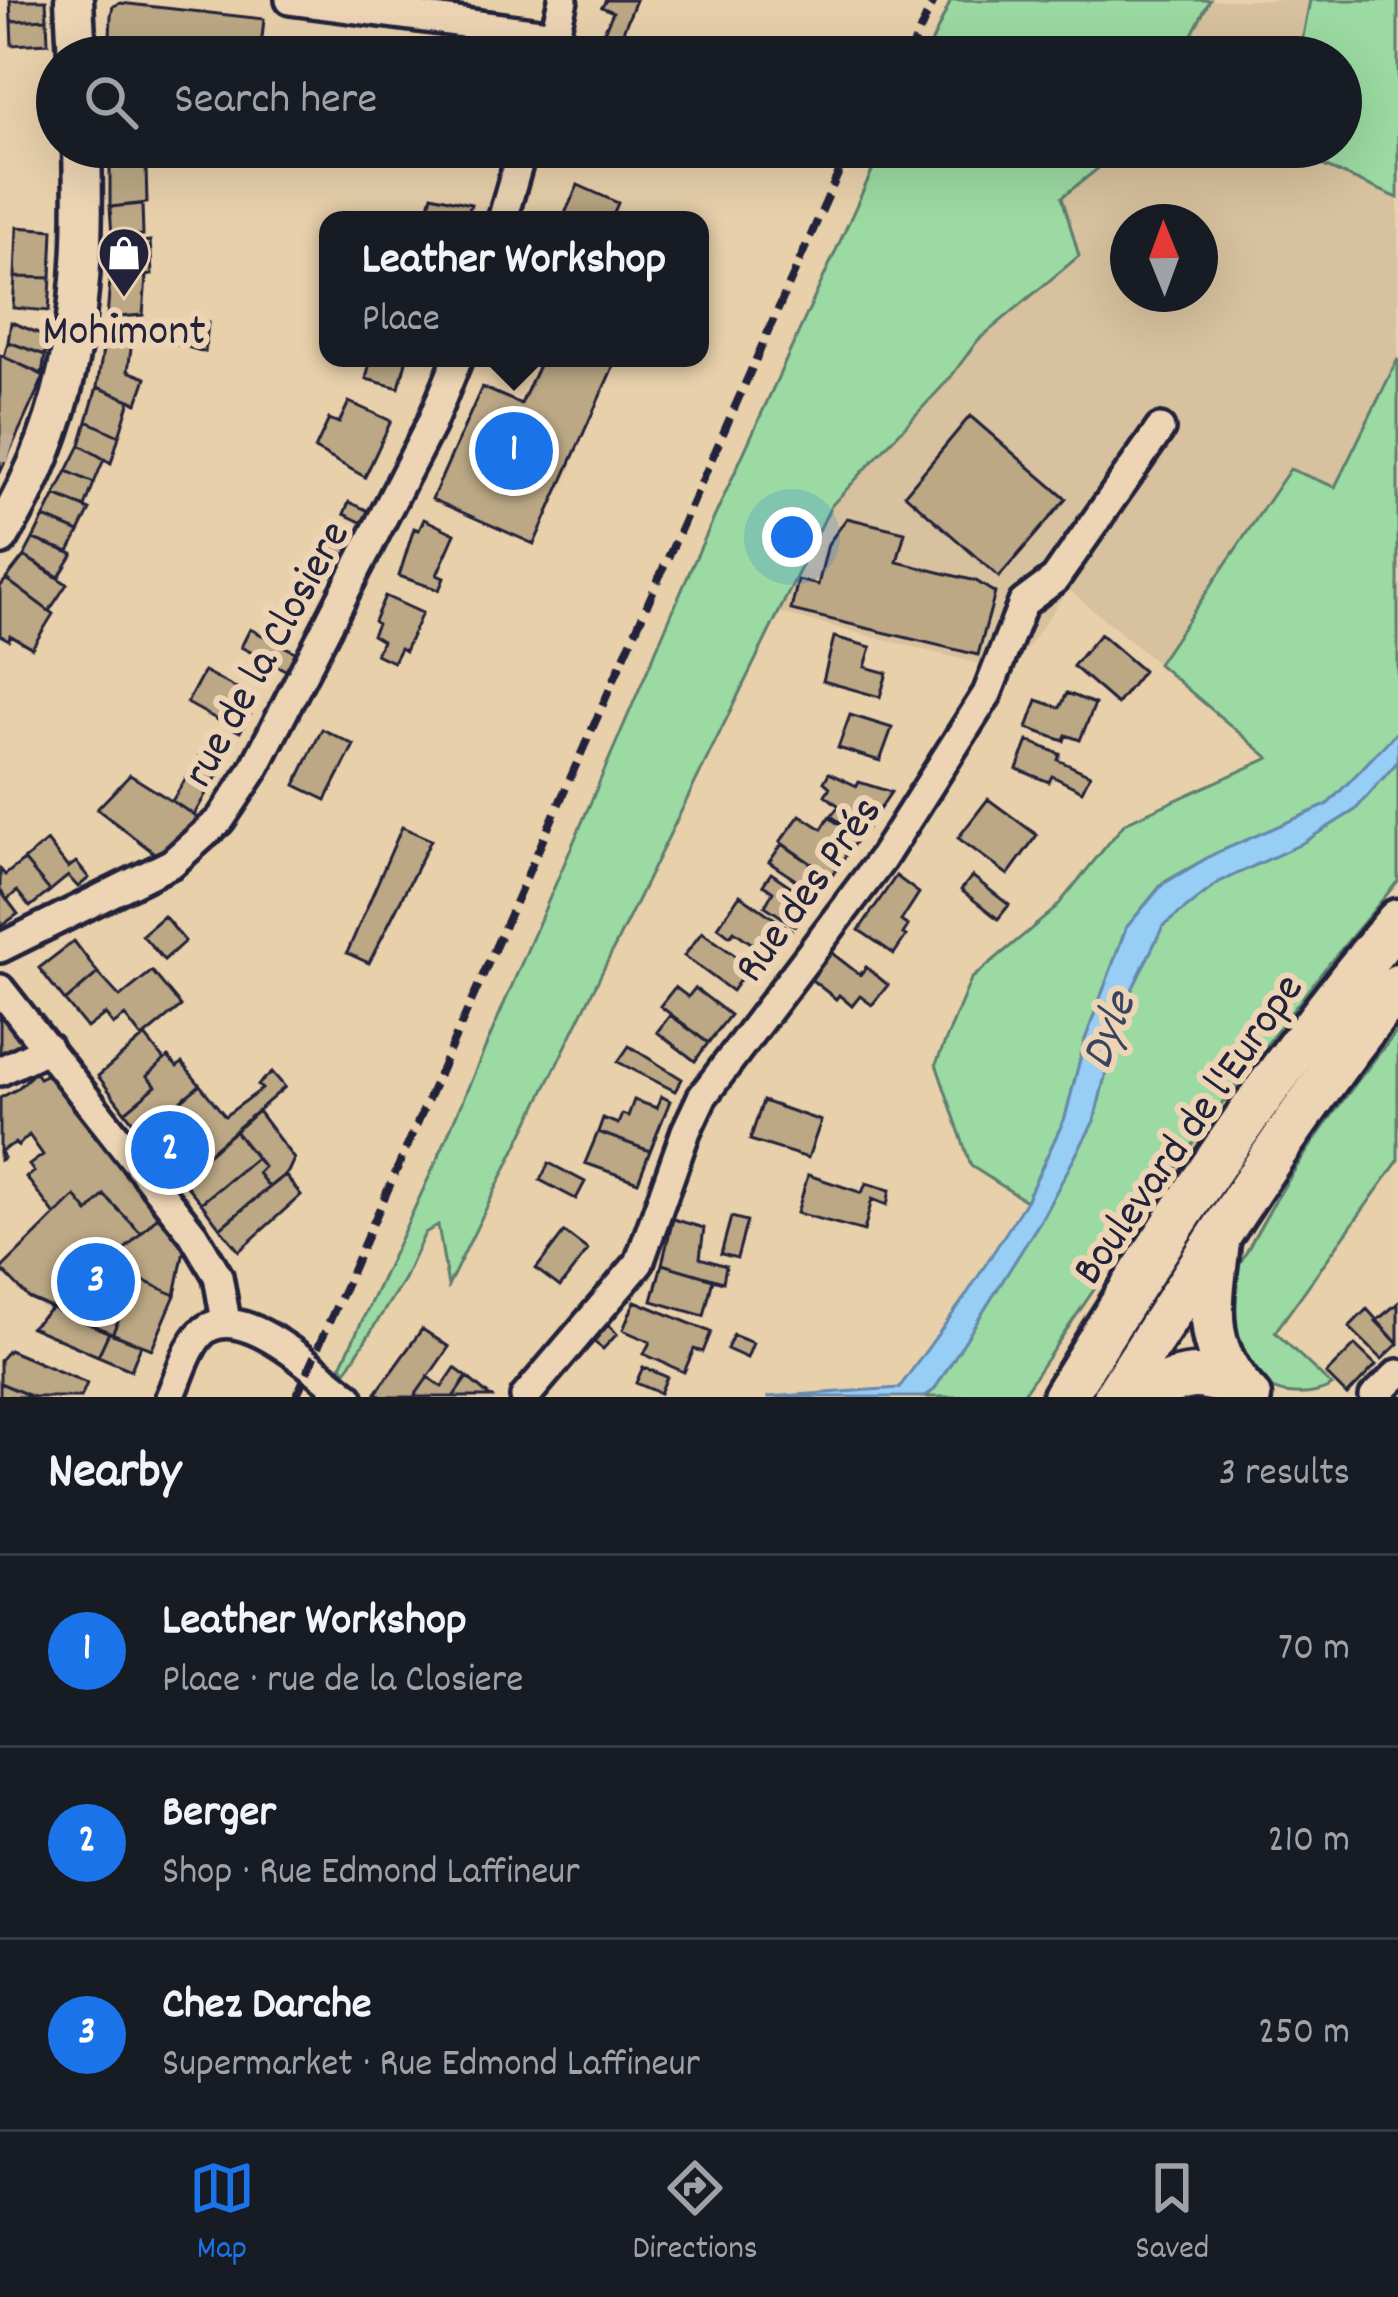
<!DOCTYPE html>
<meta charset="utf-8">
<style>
:root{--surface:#171b24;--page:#20242c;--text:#f1f3f6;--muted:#9ea1a6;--line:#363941;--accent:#1a73e8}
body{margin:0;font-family:Dekko,sans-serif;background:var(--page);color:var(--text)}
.compass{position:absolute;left:1110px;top:204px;width:108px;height:108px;border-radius:50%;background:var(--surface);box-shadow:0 12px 48px #0002;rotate:359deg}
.you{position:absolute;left:792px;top:537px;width:42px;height:42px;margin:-30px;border:9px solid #fff;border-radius:50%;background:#1a73e8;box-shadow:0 0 0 18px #1a73e833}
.badge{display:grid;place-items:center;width:78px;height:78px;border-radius:50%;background:var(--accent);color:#fff;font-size:39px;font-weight:700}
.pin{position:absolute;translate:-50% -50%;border:6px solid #fff;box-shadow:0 3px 12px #0006}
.popup{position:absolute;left:319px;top:211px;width:390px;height:156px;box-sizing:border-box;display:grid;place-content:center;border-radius:24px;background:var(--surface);filter:drop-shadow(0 3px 9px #0005);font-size:39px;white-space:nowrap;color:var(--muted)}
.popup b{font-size:45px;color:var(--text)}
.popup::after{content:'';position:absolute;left:50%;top:100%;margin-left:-24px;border:24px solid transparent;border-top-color:var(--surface)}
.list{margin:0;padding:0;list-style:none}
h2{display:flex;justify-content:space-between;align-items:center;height:156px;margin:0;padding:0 48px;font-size:51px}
h2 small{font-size:39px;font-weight:400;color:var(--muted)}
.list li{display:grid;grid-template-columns:78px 1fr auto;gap:36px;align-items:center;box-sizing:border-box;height:192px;padding:0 48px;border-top:3px solid var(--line)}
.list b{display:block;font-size:45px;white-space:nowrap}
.list p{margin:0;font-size:39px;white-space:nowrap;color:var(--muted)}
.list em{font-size:39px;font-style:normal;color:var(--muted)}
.icon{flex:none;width:66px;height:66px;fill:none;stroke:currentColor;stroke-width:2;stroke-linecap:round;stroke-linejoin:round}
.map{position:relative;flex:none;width:1398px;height:1397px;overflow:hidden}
.search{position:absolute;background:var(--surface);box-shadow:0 12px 48px #0002;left:36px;right:36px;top:36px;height:132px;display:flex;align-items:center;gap:30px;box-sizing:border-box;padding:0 42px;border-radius:66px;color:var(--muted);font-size:45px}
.sheet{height:732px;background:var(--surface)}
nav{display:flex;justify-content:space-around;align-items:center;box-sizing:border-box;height:168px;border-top:3px solid var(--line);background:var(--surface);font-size:33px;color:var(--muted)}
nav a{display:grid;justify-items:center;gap:6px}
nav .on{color:var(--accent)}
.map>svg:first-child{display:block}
</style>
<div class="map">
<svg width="1398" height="1397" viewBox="0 0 1398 1397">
<rect width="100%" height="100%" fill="#e8d0ab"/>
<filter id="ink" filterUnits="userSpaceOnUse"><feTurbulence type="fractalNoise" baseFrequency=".00833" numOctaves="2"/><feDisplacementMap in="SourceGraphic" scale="24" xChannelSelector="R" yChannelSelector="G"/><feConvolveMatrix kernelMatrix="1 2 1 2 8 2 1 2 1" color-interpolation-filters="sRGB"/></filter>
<g filter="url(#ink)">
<path fill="#d7c19e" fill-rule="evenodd" d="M1210 0H1310L1299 57H1180Z
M1125 147H1280L1398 198V359L1335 487 1290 470 1158 664 1068 589 1011 672 780 613 831 505 950 378 978 340 1079 256 1061 197ZM1128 222H1200V294H1128Z"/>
<path fill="#9bdaa2" stroke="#5e7e6e" stroke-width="3" d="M951 0H1210L1180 57H925Z
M1310 0H1398V198L1280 147H1341V57H1299Z
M883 147H1125L1062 197 1079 256 978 340 950 378 831 506 448 1286 438 1225 425 1233 404 1279 346 1371 341 1366 437 1160 693 564Z
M1398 359V731L1327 805 1214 854 1163 883 1126 928 1085 1040 1065 1118 1026 1201 971 1166 936 1064 971 979 1055 909 1125 823 1269 758 1158 664 1290 469 1335 487Z
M1398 761V881L1323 971 1212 1116 1021 1397H925L934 1390 1042 1218 1094 1121 1120 1014 1163 926 1219 882 1299 845 1355 810Z
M1398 1030V1161L1275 1332 1332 1386C1313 1397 1285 1397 1266 1386 1234 1361 1223 1331 1228 1290 1230 1277 1241 1262 1248 1249 1288 1173 1343 1097 1398 1030Z"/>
<path fill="#96cef5" stroke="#6889ab" stroke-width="3" d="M1398 731V761L1355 810 1299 845 1219 882 1163 926 1120 1014 1094 1121 1042 1218 934 1390 924 1397H767L899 1388 965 1297 1026 1201 1065 1118 1085 1040 1126 928 1163 884 1214 854 1327 805Z"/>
<path fill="#bca885" stroke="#22223b" stroke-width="3" d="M10 0H46L47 19 11 21Z
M606 0H636L619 41 603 34 613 12 602 7Z
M120 3 264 19 260 57H109L111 16 113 6Z
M47 19 48 43 12 45 11 21Z
M111 147H164L163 168 110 166Z
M110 166 146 167 147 203 110 207Z
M578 185 618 203 612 217 618 220H562Z
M432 195 471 204 466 220H425Z
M142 204 143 235 112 236 110 207Z
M17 227 53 230 51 278 15 277Z
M150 241 151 255 110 259 111 246Z
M151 255 152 275 110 280V259Z
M15 277 51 278 49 311 13 308Z
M146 277 143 315 107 318 110 280Z
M178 321 208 323 205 352 176 344Z
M11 322 48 337 45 355 8 342Z
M106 331 133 334 128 371 146 378 137 403 97 387Z
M8 342 45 355 42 374 4 357Z
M0 355 44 376 0 473Z
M371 358H407L399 388 366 379Z
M529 358H617L534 544 432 499 482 387 521 404 540 363Z
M97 387 130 400 119 436 87 421Z
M349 402 391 421 365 477 315 449 329 419 339 423Z
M970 416 1066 499 999 577 905 494Z
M87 421 119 436 111 463 80 445Z
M80 445 104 459 94 483 67 471Z
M67 471 94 483 85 507 55 495Z
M55 495 90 510 79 532 44 517Z
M349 502 371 512 365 524 344 514Z
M44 517 79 532 69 552 33 539Z
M847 518 905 532 897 562 976 581 995 593 978 655 791 610 798 580 818 585 828 544Z
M424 519 455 534 437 575 444 578 439 590 399 576 414 528 419 530Z
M33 539 73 554 59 577 24 556Z
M336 543 352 550 345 567 329 560Z
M24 556 67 584 49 611 6 579Z
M6 579 53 614 32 648 10 635 9 640 0 635V587Z
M385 596 422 613 405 651 400 648 393 662 376 654 382 641 372 635 377 624 374 621Z
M250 629 303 656 295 675 241 647Z
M1100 634 1143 671 1117 704 1073 666Z
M834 637 871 647 865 667 887 673 880 697 823 681Z
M204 671 258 700 240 732 187 703Z
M1067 693 1095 704 1080 740 1066 735 1064 741 1027 728 1037 700 1060 708Z
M850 715 892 728 880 761 838 748Z
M322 729 354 745 326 800 295 785Z
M1028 741 1060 754 1058 760 1090 775 1082 791 1052 776 1049 782 1017 769Z
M201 754 223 767 207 792 186 778Z
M829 773 857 786 859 782 891 792 861 837 831 816 839 806 825 795 830 787 824 782Z
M130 775 202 820 157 855 97 809Z
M186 778 207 792 194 815 172 801Z
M988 799 1037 835 1008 875 958 838Z
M800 815 822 829 829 817 858 838 831 877 780 842Z
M402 827 431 840 369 963 347 953Z
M47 841 68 868 76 862 89 878 78 887 68 876 50 891 24 860Z
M782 844 831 877 818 895 769 862Z
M24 860 50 891 30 907 17 891 7 900 0 890V869L5 875Z
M771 873 812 901 795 926 765 906 773 892 763 885Z
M896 876 919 893 901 921 908 926 903 934 906 936 894 954 859 930Z
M972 876 1009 905 998 919 961 890Z
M0 890 18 914 0 927Z
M740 895 791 930 771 957 734 931 730 936 718 927Z
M164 916 185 941 164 960 142 935Z
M702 932 750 966 732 991 684 956Z
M74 941 98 973 65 1001 39 968Z
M828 950 860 975 866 967 888 985 872 1005 860 996 852 1006 839 995 836 999 808 977Z
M152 971 181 1006 142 1038 125 1016 113 1025 105 1014 87 1028 65 1001 98 973 120 997Z
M675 987 688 997 695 988 730 1015 708 1043 660 1006Z
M0 1015 22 1041 18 1054 0 1063Z
M670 1015 708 1043 695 1061 657 1032Z
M145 1036 164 1060 147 1076 156 1086 125 1112 98 1076Z
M629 1046 682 1079 675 1091 618 1062Z
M168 1057 177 1067 182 1063 200 1085 142 1133 125 1112 156 1086 147 1076Z
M56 1070 160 1214 141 1233 104 1195 88 1212 75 1196 55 1215 26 1177 34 1172 29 1165 43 1155 29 1135 18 1146 15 1143 1 1151 4 1158 0 1160V1098L17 1089 35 1072 39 1078Z
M272 1072 285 1087 180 1178 142 1133 200 1085 225 1116 262 1089 258 1085Z
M661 1096 670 1101 650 1151 598 1132 603 1118 618 1124 622 1114 628 1116 634 1100 657 1108Z
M763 1101 821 1121 808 1158 750 1140Z
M258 1111 294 1159 288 1172 269 1187 258 1173 264 1167 235 1131Z
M235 1131 256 1158 201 1203 180 1178Z
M598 1132 650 1151 638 1182 585 1163Z
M256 1158 264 1167 258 1173 269 1187 220 1228 201 1203Z
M549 1163 585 1182 576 1199 540 1180Z
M285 1175 301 1195 239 1251 220 1228Z
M808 1175 862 1193 866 1183 890 1190 887 1205 872 1199 864 1231 797 1213Z
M104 1195 141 1233 109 1265 121 1271 113 1288 130 1295 112 1334 29 1298 1 1269 75 1196 88 1212Z
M160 1214 185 1246 175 1295 109 1265Z
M731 1217 747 1221 737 1258 721 1254Z
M673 1219 704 1228 700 1258 726 1266 723 1282 662 1264Z
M564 1232 588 1250 560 1287 536 1269Z
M662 1264 713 1279 704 1316 652 1301Z
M121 1271 175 1295 152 1349 112 1334 130 1295 113 1288Z
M635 1301 711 1332 703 1352 694 1349 684 1372 644 1354 650 1342 623 1330Z
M1398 1303V1344L1376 1321Z
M53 1307 109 1332 98 1356 31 1327Z
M1367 1309 1398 1344 1382 1359 1349 1327Z
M608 1325 617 1334 603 1349 593 1341Z
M422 1329 449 1347 414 1397H382L376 1393Z
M109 1332 141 1345 131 1370 98 1356Z
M733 1335 753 1343 747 1358 727 1349Z
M1355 1345 1376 1365 1347 1395 1326 1374Z
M9 1350 87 1383 81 1397H33L0 1383V1360Z
M643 1367 667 1377 660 1393 636 1383Z
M455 1368 467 1377 453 1397H414L428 1377 442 1387Z
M467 1377 487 1394 491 1397H453Z
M0 1383 33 1397H0Z"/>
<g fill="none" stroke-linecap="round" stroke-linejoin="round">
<path stroke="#c0ad95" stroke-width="27" stroke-dasharray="27 14" stroke-linecap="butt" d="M0 446 11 450"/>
<g stroke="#22223b" stroke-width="36">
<path id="minor" d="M290 0 555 35
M549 57 563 0
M502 220 523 147
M0 948 172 863 220 820 254 769 431 424 458 358
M0 989 193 1234 218 1276 226 1321
M0 1071 48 1048
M170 1397C179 1378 185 1353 198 1337 233 1291 317 1373 349 1397
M525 1397 639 1263 686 1131 702 1097 882 859 987 694 1023 603 1055 579 1160 429
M1374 1397 1398 1374"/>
</g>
<g stroke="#22223b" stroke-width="45">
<path id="major" d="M74 0 77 57
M0 536C77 409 86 292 82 147"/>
</g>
<g stroke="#22223b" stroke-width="51">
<path id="highway" d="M1218 1242C1211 1304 1200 1347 1249 1397
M1064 1397C1165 1232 1273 1069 1398 921
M1115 1397C1206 1257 1292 1116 1398 986
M1143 1397C1185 1373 1197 1371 1242 1389"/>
</g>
<use href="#minor" stroke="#ecd4b4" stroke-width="27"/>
<use href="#major" stroke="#ecd4b4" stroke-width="36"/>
<use href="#highway" stroke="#ecd4b4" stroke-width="42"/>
<path stroke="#22223b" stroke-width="8" stroke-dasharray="18 9" stroke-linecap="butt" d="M908 57 934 0
M296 1397 850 147"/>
</g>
</g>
<defs>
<g id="shop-pin" transform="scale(2.7)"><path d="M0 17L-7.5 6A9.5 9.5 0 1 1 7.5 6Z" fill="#22223b" stroke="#ecd4b4"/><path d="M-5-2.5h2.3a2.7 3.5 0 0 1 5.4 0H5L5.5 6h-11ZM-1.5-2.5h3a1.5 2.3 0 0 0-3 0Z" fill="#fff"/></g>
</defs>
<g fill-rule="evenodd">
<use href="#shop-pin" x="124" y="253"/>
</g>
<g text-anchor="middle" stroke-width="12" stroke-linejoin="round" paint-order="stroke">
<g font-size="45" fill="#22223b" stroke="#ecd4b4">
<text x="124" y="343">Mohimont</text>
</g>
<g font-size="45" fill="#22223b" stroke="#ecd4b4">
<text transform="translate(263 652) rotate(-61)" y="16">rue de la Closiere</text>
<text transform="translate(805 887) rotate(-54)" y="16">Rue des Prés</text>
<text transform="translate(1185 1127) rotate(-55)" y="16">Boulevard de l'Europe</text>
</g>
<g font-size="48" font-style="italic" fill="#394460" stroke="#ecd4b4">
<text transform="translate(1105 1029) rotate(-69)" y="17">Dyle</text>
</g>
</g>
</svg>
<svg class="compass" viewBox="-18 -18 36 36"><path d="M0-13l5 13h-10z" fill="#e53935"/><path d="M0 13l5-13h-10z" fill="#9ea1a6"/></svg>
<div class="you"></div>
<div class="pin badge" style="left:514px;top:451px">1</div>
<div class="popup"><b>Leather Workshop</b>Place</div>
<div class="pin badge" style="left:170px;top:1150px">2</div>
<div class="pin badge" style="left:96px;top:1282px">3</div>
<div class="search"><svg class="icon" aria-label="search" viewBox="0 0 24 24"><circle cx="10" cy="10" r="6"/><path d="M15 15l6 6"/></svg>Search here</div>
</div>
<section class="sheet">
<h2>Nearby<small>3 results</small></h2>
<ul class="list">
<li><span class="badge">1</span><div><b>Leather Workshop</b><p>Place · rue de la Closiere</p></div><em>70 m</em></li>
<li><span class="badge">2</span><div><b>Berger</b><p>Shop · Rue Edmond Laffineur</p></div><em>210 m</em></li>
<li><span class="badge">3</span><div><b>Chez Darche</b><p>Supermarket · Rue Edmond Laffineur</p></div><em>250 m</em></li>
</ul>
</section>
<nav>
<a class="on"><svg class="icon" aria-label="map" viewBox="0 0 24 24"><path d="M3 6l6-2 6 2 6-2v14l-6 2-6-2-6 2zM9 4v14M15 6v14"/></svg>Map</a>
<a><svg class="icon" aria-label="directions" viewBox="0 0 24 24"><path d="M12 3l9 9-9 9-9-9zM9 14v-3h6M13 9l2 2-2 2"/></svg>Directions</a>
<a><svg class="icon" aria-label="saved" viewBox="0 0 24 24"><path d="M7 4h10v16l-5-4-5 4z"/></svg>Saved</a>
</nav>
